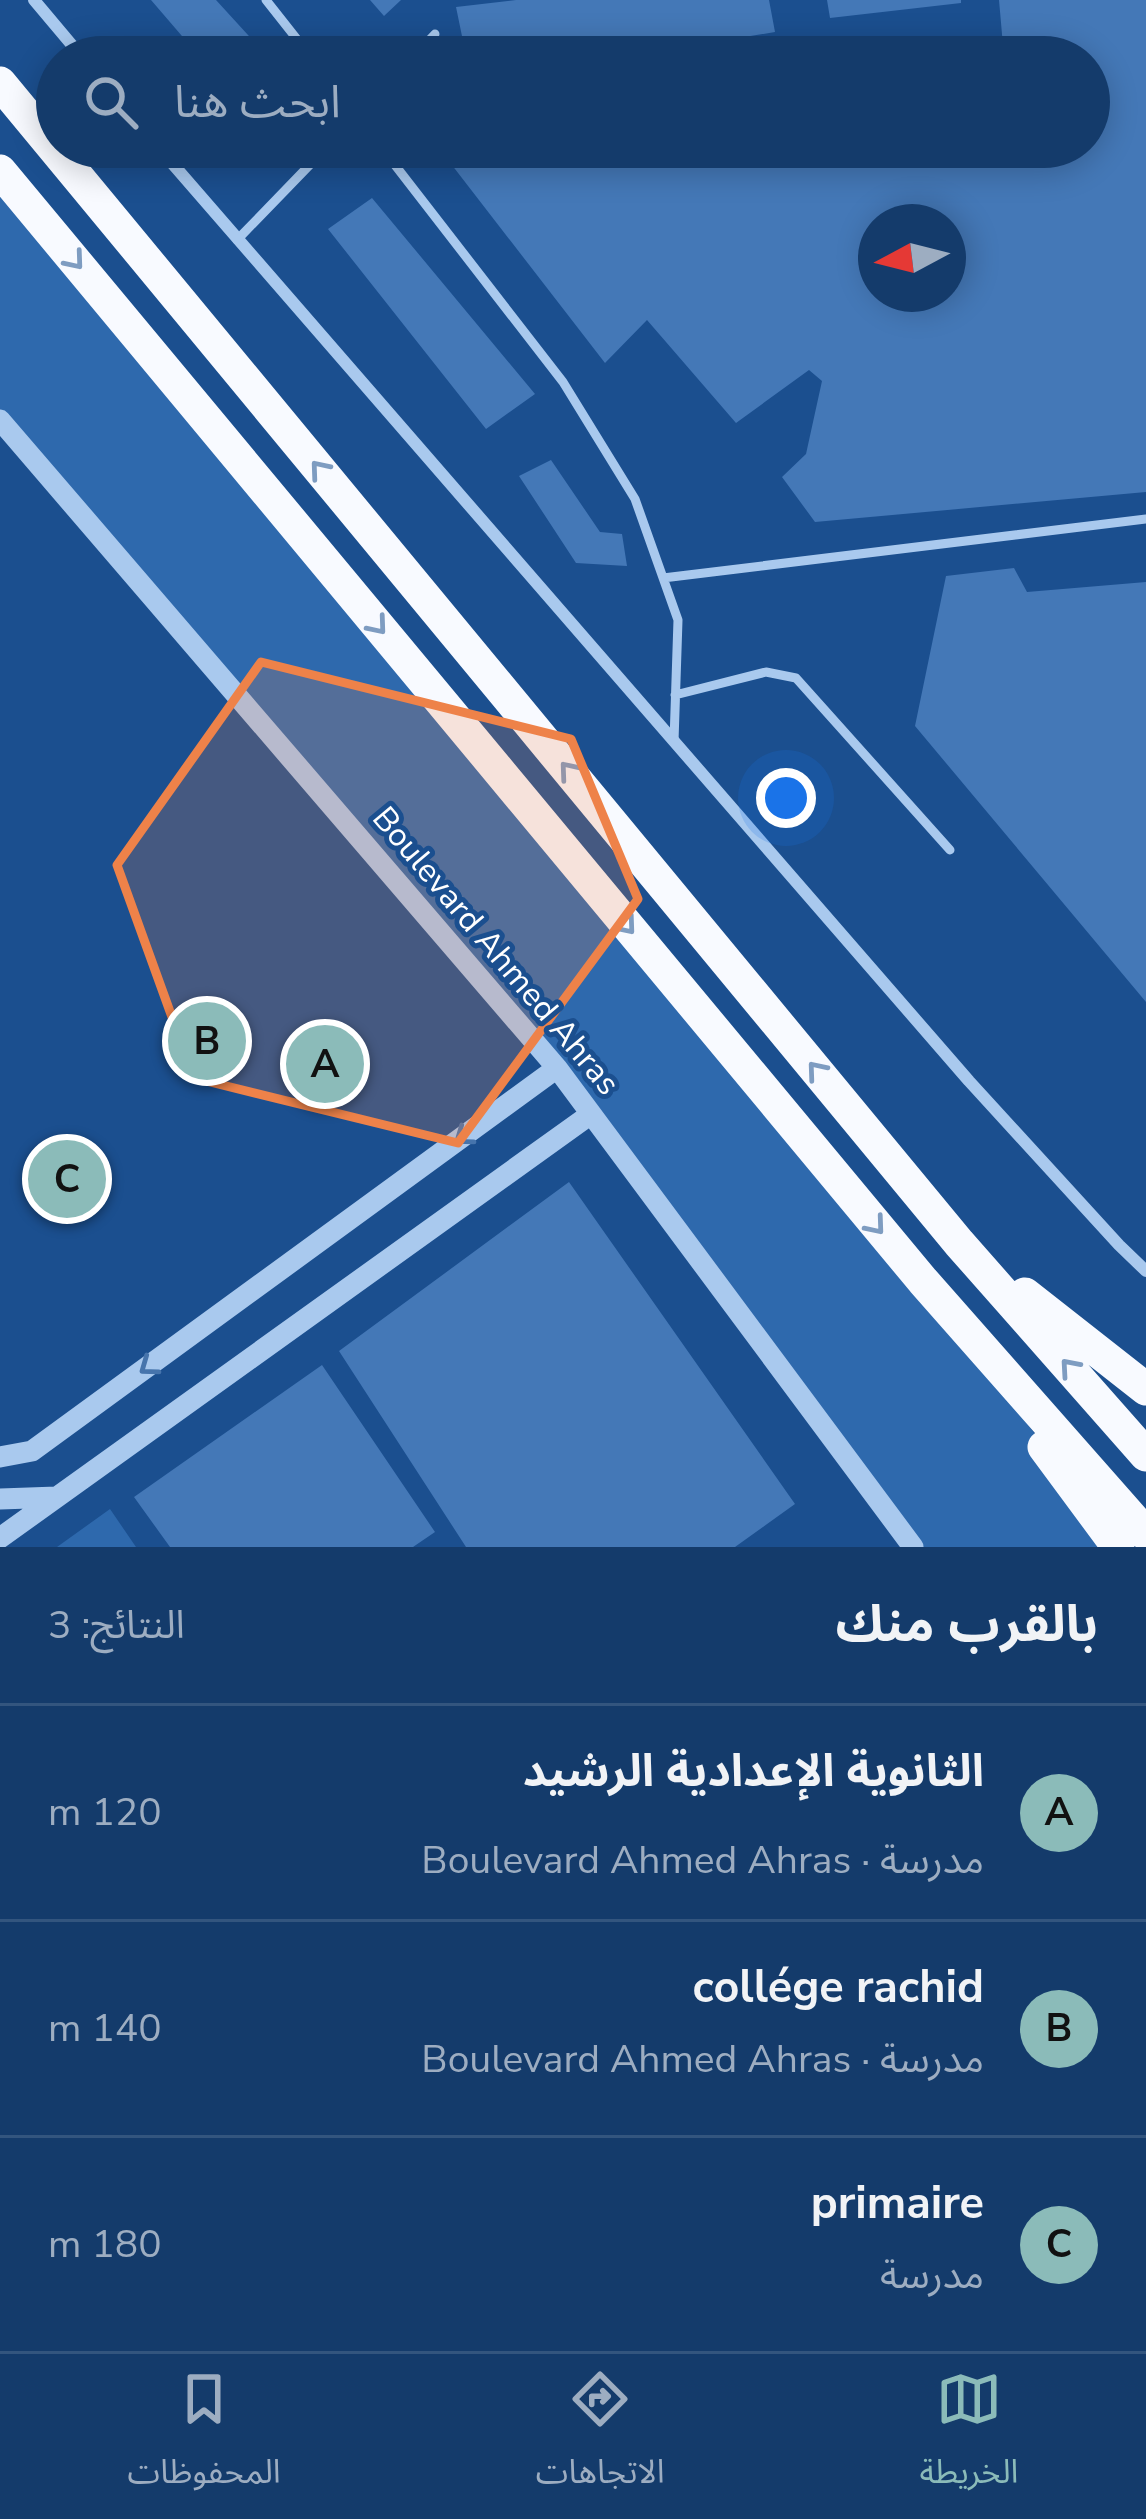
<!DOCTYPE html>
<html lang="ar">
<meta charset="utf-8">
<style>
:root{--surface:#143b6b;--page:#214673;--text:#f1f3f6;--muted:#9dadc1;--line:#33557e;--accent:#8bbbb9}
body{margin:0;font-family:"Nunito Sans","Noto Sans Arabic",sans-serif;background:var(--page);color:var(--text);direction:rtl}
.compass{position:absolute;left:858px;top:204px;width:108px;height:108px;border-radius:50%;background:var(--surface);box-shadow:0 6px 30px #0003;rotate:263deg}
.you{position:absolute;left:786px;top:798px;width:42px;height:42px;margin:-30px;border:9px solid #fff;border-radius:50%;background:#1a73e8;box-shadow:0 0 0 18px #1a73e833}
.badge{display:grid;place-items:center;width:78px;height:78px;border-radius:50%;background:var(--accent);color:#111;font-size:39px;font-weight:700}
.pin{position:absolute;translate:-50% -50%;border:6px solid #fff;box-shadow:0 3px 12px #0006}
.list{margin:0;padding:0;list-style:none}
h2{display:flex;justify-content:space-between;align-items:center;height:156px;margin:0;padding:0 48px;font-size:51px}
h2 small{font-size:39px;font-weight:400;color:var(--muted)}
.list li{display:grid;grid-template-columns:78px 1fr auto;gap:36px;align-items:center;box-sizing:border-box;height:216px;padding:0 48px;border-top:3px solid var(--line)}
.list b{display:block;font-size:45px;white-space:nowrap}
.list p{margin:0;font-size:39px;white-space:nowrap;color:var(--muted)}
.list em{font-size:39px;font-style:normal;color:var(--muted)}
.icon{flex:none;width:66px;height:66px;fill:none;stroke:currentColor;stroke-width:2;stroke-linecap:round;stroke-linejoin:round}
.map{position:relative;flex:none;width:1146px;height:1547px;overflow:hidden;direction:ltr}
.search{position:absolute;background:var(--surface);box-shadow:0 6px 30px #0003;left:36px;right:36px;top:36px;height:132px;display:flex;align-items:center;gap:30px;box-sizing:border-box;padding:0 42px;border-radius:66px;color:var(--muted);font-size:45px}
.sheet{height:804px;background:var(--surface)}
nav{display:flex;justify-content:space-around;align-items:center;box-sizing:border-box;height:168px;border-top:3px solid var(--line);background:var(--surface);font-size:33px;color:var(--muted)}
nav a{display:grid;justify-items:center;gap:6px}
nav .on{color:var(--accent)}
.map>svg:first-child{display:block}
</style>
<div class="map">
<svg width="1146" height="1547" viewBox="0 0 1146 1547">
<rect width="100%" height="100%" fill="#1b4f8f"/>
<path fill="#2e69ad" d="M0 171 922 1281 1118 1547H912L556 1071 0 414Z
M110 1509 136 1547H57Z"/>
<path fill="#4478b7" fill-rule="evenodd" d="M151 0H216L268 57H200Z
M370 0H401L384 16Z
M516 0H769L775 32 624 57H440L463 41 456 7Z
M827 0H961V3L830 18Z
M999 0H1146V492L815 522 782 477 806 454 822 381 809 370 736 423 647 320 605 363 438 147H1089V57H1004ZM876 222H948V294H876Z
M372 198 535 394 486 429 328 229Z
M551 460 600 532 622 534 627 566 576 563 519 476Z
M1014 568 1027 592 1146 582V1002L915 726 946 576Z
M569 1182 795 1504 735 1547H466L339 1351Z
M322 1365 435 1532 413 1547H170L134 1497Z"/>
<g fill="none" stroke-linecap="round" stroke-linejoin="round">
<path stroke="#a9c9ee" stroke-width="9" d="M266 0 311 57
M413 57 435 34
M381 147 563 382 635 499 678 620 674 741
M237 240 327 147
M663 578 1146 519
M675 695 766 672 796 678 950 850"/>
<path stroke="#a9c9ee" stroke-width="12" d="M34 0 82 57
M158 147 969 1081 1119 1245 1146 1271"/>
<path stroke="#a9c9ee" stroke-width="21" d="M0 420 557 1068 913 1547
M0 1457 32 1451 557 1068
M0 1499 57 1497
M0 1538 591 1114"/>
<path stroke="#f8faff" stroke-width="33" d="M0 83 959 1243 1146 1455
M0 171 923 1281 1146 1534
M1025 1294 1146 1389
M1044 1447 1118 1547"/>
</g>
<defs><path id="oneway-chevron" d="M-2-3.5L2.5 0L-2 3.5" fill="none" stroke-width="1.6" stroke-linecap="round" stroke-linejoin="round" transform="scale(3)"/></defs>
<g stroke="#7e9cc1">
<use href="#oneway-chevron" transform="translate(75 261) rotate(50)"/>
<use href="#oneway-chevron" transform="translate(319 469) rotate(-130)"/>
<use href="#oneway-chevron" transform="translate(378 626) rotate(50)"/>
<use href="#oneway-chevron" transform="translate(568 770) rotate(-130)"/>
<use href="#oneway-chevron" transform="translate(627 926) rotate(50)"/>
<use href="#oneway-chevron" transform="translate(816 1070) rotate(-130)"/>
<use href="#oneway-chevron" transform="translate(876 1226) rotate(50)"/>
<use href="#oneway-chevron" transform="translate(1069 1367) rotate(-131)"/>
</g>
<g stroke="#4674ac">
<use href="#oneway-chevron" transform="translate(463 1137) rotate(144)"/>
<use href="#oneway-chevron" transform="translate(148 1367) rotate(144)"/>
</g>
<path fill="#ee8249" fill-opacity="0.2" stroke="#ee8249" stroke-width="9" stroke-linejoin="round" d="M261 662 571 739 638 899 458 1143 194 1078 117 865Z"/>
<g text-anchor="middle" stroke-width="10" stroke-linejoin="round" paint-order="stroke">
<g font-size="33" fill="#fff" stroke="#1b4f8f">
<text transform="translate(497 950) rotate(50)" y="12">Boulevard Ahmed Ahras</text>
</g>
</g>
</svg>
<svg class="compass" viewBox="-18 -18 36 36"><path d="M0-13l5 13h-10z" fill="#e53935"/><path d="M0 13l5-13h-10z" fill="#9dadc1"/></svg>
<div class="you"></div>
<div class="pin badge" style="left:325px;top:1064px">A</div>
<div class="pin badge" style="left:207px;top:1041px">B</div>
<div class="pin badge" style="left:67px;top:1179px">C</div>
<div class="search"><svg class="icon" aria-label="search" viewBox="0 0 24 24"><circle cx="10" cy="10" r="6"/><path d="M15 15l6 6"/></svg>ابحث هنا</div>
</div>
<section class="sheet">
<h2>بالقرب منك<small>النتائج: 3</small></h2>
<ul class="list">
<li><span class="badge">A</span><div><b>الثانوية الإعدادية الرشيد</b><p>مدرسة · Boulevard Ahmed Ahras</p></div><em>120 m</em></li>
<li><span class="badge">B</span><div><b>collége rachid</b><p>مدرسة · Boulevard Ahmed Ahras</p></div><em>140 m</em></li>
<li><span class="badge">C</span><div><b>primaire</b><p>مدرسة</p></div><em>180 m</em></li>
</ul>
</section>
<nav>
<a class="on"><svg class="icon" aria-label="map" viewBox="0 0 24 24"><path d="M3 6l6-2 6 2 6-2v14l-6 2-6-2-6 2zM9 4v14M15 6v14"/></svg>الخريطة</a>
<a><svg class="icon" aria-label="directions" viewBox="0 0 24 24"><path d="M12 3l9 9-9 9-9-9zM9 14v-3h6M13 9l2 2-2 2"/></svg>الاتجاهات</a>
<a><svg class="icon" aria-label="saved" viewBox="0 0 24 24"><path d="M7 4h10v16l-5-4-5 4z"/></svg>المحفوظات</a>
</nav>
